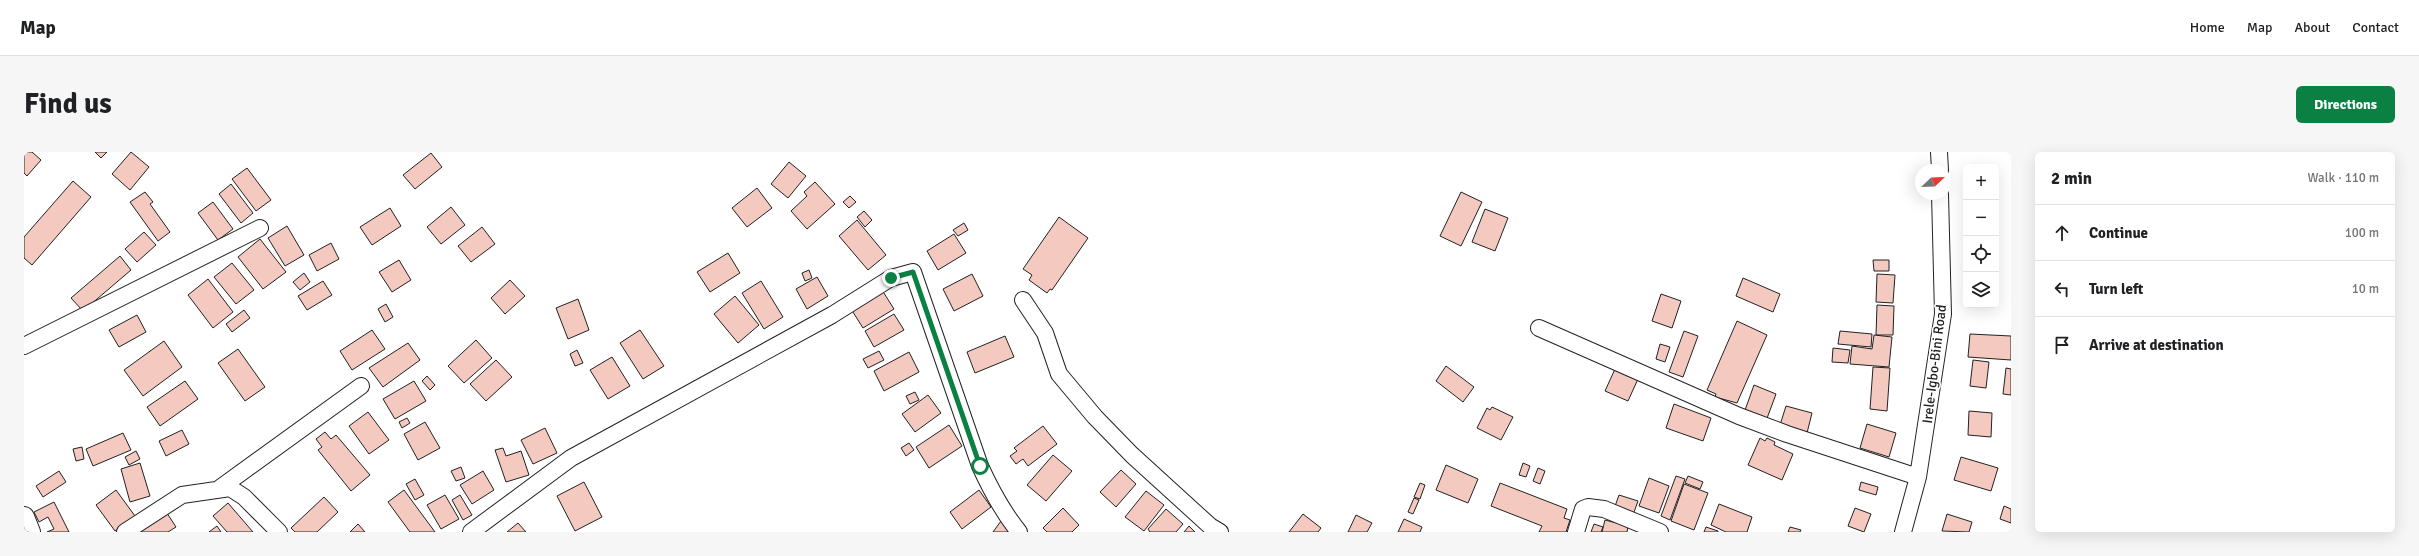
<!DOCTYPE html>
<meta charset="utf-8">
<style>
:root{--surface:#fff;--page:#f6f6f6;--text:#202124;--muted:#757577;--line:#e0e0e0;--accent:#0b8043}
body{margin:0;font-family:Signika,sans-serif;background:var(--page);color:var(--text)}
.controls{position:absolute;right:12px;top:12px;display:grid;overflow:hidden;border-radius:6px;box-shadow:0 4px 16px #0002}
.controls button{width:36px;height:36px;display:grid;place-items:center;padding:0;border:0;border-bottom:1px solid var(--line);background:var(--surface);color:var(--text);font:20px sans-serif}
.compass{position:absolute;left:1891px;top:12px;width:36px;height:36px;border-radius:50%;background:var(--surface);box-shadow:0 4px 16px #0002;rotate:67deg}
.stop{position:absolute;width:12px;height:12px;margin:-9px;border:3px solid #0b8043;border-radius:50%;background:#fff}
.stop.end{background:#0b8043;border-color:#fff;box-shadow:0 1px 4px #0008}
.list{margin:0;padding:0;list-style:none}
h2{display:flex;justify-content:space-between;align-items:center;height:52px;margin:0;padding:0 16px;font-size:17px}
h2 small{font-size:13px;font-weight:400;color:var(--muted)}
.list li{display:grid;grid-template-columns:26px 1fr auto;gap:12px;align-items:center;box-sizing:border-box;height:56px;padding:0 16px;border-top:1px solid var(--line)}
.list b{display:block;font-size:15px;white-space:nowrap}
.list em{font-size:13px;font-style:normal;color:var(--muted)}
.icon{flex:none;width:22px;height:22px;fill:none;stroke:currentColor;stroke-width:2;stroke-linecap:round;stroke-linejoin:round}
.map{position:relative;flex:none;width:1987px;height:380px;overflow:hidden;border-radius:6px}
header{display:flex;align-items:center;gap:24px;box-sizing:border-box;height:56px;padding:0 20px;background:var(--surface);border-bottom:1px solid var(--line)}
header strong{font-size:19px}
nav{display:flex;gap:22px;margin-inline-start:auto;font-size:14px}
.intro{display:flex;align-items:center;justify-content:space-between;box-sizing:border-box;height:96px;padding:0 24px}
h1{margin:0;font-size:28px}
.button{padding:10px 18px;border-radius:6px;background:var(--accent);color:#fff;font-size:14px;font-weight:700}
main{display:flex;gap:24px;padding:0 24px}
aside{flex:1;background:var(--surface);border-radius:6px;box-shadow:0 4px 16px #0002}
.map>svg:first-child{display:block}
</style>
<header>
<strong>Map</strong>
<nav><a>Home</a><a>Map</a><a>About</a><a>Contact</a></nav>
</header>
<div class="intro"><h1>Find us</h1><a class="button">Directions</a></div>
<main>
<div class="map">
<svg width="1987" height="380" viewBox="0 0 1987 380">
<rect width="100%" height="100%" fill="#fff"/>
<path fill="#f3c9c0" stroke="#222" d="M0 0H8L17 8 3 24 0 21Z
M71 0H83L77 6Z
M107 0 125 15 106 38 88 22Z
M407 1 418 15 391 37 379 23Z
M765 10 782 24 764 46 747 32Z
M223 16 247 48 232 59 208 27Z
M49 29 67 45 8 113 0 106V85Z
M791 30 811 52 783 77 767 59 783 44 780 40Z
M207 32 229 61 217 71 195 42Z
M733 36 748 56 723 75 708 56Z
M121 40 129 50 126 52 146 80 134 89 106 50Z
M1437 40 1458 50 1437 94 1416 84Z
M826 44 832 50 825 56 819 50Z
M189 50 209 77 194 88 174 61Z
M427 55 441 73 417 92 403 75Z
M366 56 377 74 348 93 336 75Z
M1461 57 1484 66 1471 99 1448 90Z
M840 59 848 68 841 75 833 65Z
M1035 65 1064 86 1028 138 1026 137 1023 141 1005 128 1008 123 999 117Z
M833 68 862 103 844 118 815 84Z
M940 71 944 78 934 84 929 78Z
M263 74 280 103 261 114 244 86Z
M458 75 471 92 447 110 434 94Z
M120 80 132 93 113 110 101 97Z
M930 82 942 101 914 118 903 99Z
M236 87 262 120 239 137 214 105Z
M307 91 315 107 293 119 285 103Z
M704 101 716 121 686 140 673 120Z
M96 104 107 118 59 159 47 146Z
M375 108 387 128 368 140 355 120Z
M1849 108H1865V119H1850Z
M208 111 230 138 212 152 190 125Z
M785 118 788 126 781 129 778 121Z
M280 121 286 130 276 138 269 130Z
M948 122 959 144 930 159 919 137Z
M1853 122 1871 123 1869 151 1852 150Z
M793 125 804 144 783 157 772 137Z
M1719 126 1756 142 1749 160 1712 144Z
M184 127 209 160 189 176 164 143Z
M486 128 501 144 481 162 467 146Z
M299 129 308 143 283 158 274 144Z
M737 129 759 165 740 177 718 141Z
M858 138 870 157 839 176 827 157Z
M1637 142 1657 149 1648 176 1628 169Z
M711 144 735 173 714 191 690 162Z
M554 147 565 178 544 187 532 156Z
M362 152 369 165 361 170 354 157Z
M1853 153 1870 154 1869 183H1852Z
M220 158 226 166 208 180 202 172Z
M870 162 880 178 850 195 841 179Z
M113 163 122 180 95 195 85 178Z
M1713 169 1743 183 1713 251 1691 245 1692 242 1683 238Z
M348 178 361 197 328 218 316 199Z
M616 178 640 214 619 227 596 191Z
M1660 179 1674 184 1659 225 1645 220Z
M1816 179 1848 182 1847 195 1814 192Z
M1946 182 1987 184V208L1944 205Z
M1850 183 1868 185 1865 215 1826 212 1828 194 1848 197Z
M981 184 990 205 951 221 943 200Z
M452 188 468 206 440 231 424 214Z
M140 189 158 215 119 244 100 218Z
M384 191 396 208 359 235 345 216Z
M1636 192 1646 195 1641 210 1632 207Z
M1809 196 1826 198 1824 211 1808 210Z
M214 197 241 235 221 249 194 211Z
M553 198 559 211 551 214 546 202Z
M855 199 860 208 844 216 839 207Z
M885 200 895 220 860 239 850 219Z
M588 205 606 234 584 247 566 218Z
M472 208 488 225 462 249 446 232Z
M1949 208 1965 210 1962 236 1946 234Z
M1422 214 1450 235 1439 250 1412 229Z
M1849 215 1866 216 1863 259 1846 257Z
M1982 216 1987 217V243L1979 242Z
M1591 217 1614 227 1604 249 1581 239Z
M403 224 411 233 406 238 398 229Z
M161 229 174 247 136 274 123 255Z
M390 229 402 249 371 267 359 247Z
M1730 233 1752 242 1742 269 1720 261Z
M891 240 895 248 886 252 882 244Z
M904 243 917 261 891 280 878 262Z
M1650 252 1687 266 1679 289 1642 276Z
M1762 254 1788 261 1783 281 1756 273Z
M1468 255 1489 265 1477 288 1453 276 1463 256 1466 258Z
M1945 259 1968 261 1967 285 1944 283Z
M344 260 365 288 345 302 325 274Z
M383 266 386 271 378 276 375 270Z
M401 270 416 296 394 308 380 282Z
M1843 272 1872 281 1865 305 1836 296Z
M925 273 938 294 905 316 892 295Z
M1019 274 1033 292 1004 314 999 307 992 312 986 304 993 299 990 296Z
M521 276 533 301 509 312 497 288Z
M158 278 165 292 142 304 135 289Z
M301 280 307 287 312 283 346 323 327 339 294 298 298 295 292 287Z
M99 281 107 298 69 314 62 297Z
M1736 286 1741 289 1743 286 1751 290 1750 293 1769 302 1758 328 1724 313Z
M885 291 890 298 882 304 877 296Z
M58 295 60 307 52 309 49 297Z
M479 296 482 304 497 299 505 323 482 330 471 298Z
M112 299 116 307 105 313 101 305Z
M1029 303 1048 319 1022 349 1003 333Z
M1937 305 1974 316 1967 339 1930 328Z
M116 311 126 344 106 350 97 317Z
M1499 311 1506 314 1502 325 1495 323Z
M1422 313 1454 327 1444 351 1412 338Z
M437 315 441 326 432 329 427 319Z
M1514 316 1521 319 1516 332 1509 329Z
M1097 318 1112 332 1092 355 1076 340Z
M35 319 42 330 19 345 12 334Z
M459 319 470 338 448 352 436 333Z
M1652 324 1661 327 1646 368 1637 364Z
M1664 324 1679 330 1676 337 1661 331Z
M1625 326 1645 334 1635 361 1615 354Z
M391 327 400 343 391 348 382 332Z
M560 330 578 365 551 379 533 344Z
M1837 330 1854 335 1852 343 1835 338Z
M1396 331 1401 333 1396 347 1390 345Z
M1476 331 1543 357 1540 366 1546 368 1542 380H1515L1518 374 1467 354Z
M1660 332 1684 341 1670 378 1647 369Z
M92 338 111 364 91 379 72 353Z
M380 338 411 380H386L364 350Z
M955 338 967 355 938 377 926 360Z
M1122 339 1140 353 1120 379 1101 365Z
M421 343 435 367 417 377 403 353Z
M436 343 448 363 439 368 428 348Z
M1595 343 1614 349 1609 363 1590 357Z
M300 345 314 360 293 380H271L267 376Z
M1390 346 1395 348 1389 362 1384 360Z
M30 350 45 380H23L30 377 24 365 15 370 10 360Z
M204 351 229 380H203L189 364Z
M1695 352 1728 365 1723 380H1702L1687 373Z
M1980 354 1987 357V371L1976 367Z
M1039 356 1055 373 1048 380H1023L1019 376Z
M1831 356 1847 362 1840 380 1824 374Z
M1142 357 1159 372 1152 380H1126L1124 377Z
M141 358 152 375 144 380H106Z
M1279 362 1297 376 1294 380H1265Z
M1923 362 1948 370 1945 380 1918 379Z
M1332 363 1348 371 1343 380H1324Z
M1380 367 1398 375 1396 380H1374Z
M1581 368 1604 374 1603 380H1578Z
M977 369 992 380H969Z
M494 371 502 380H483Z
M334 372 341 380H326Z
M1570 372 1579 375 1577 380H1567Z
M193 374 197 380H185Z
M1165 374 1171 380H1160Z
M1682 375 1694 379V380H1680Z
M1766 375 1777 378 1776 380H1764Z"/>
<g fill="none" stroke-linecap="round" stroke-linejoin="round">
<g stroke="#222" stroke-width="18">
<path id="minor" d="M1915 0 1916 18
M999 148 1021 181 1035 222 1071 265 1108 303 1186 374 1196 380
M1515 176 1715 264 1763 282 1894 325
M0 194 236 76
M196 336 337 234
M101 380 158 343 206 336 220 345 255 380
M447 380 547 306 808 163 867 126 889 120 956 314C967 338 978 359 995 380
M1552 380 1559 357 1564 355 1580 357 1636 380
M1879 380 1894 325 1919 162 1916 42"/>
</g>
<g stroke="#222" stroke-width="22">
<path id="major" d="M0 365 6 380"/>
</g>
<use href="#minor" stroke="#fff" stroke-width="16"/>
<use href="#major" stroke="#fff" stroke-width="20"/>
</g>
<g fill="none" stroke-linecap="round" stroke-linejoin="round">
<path stroke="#0b8043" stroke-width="5" d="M867 126 889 120 956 314"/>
</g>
<g text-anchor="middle" stroke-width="3" stroke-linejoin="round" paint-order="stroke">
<g font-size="14" fill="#222" stroke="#fff">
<text transform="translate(1910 212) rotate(-83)" y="5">Irele-Igbo-Bini Road</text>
</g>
</g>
</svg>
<div class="controls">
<button>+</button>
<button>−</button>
<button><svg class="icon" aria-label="locate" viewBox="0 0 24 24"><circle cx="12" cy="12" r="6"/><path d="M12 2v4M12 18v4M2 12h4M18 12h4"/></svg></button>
<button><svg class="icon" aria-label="layers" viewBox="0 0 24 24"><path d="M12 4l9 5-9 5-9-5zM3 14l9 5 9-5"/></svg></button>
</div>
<svg class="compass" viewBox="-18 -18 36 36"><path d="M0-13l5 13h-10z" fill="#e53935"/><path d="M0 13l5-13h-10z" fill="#757577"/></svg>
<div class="stop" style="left:956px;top:314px"></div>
<div class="stop end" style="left:867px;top:126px"></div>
</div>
<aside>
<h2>2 min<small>Walk · 110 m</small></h2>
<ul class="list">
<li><svg class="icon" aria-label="ahead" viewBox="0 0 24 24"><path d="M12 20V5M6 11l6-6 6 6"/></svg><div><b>Continue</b></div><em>100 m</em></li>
<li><svg class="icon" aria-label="left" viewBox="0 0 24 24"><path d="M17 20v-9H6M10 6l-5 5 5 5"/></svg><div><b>Turn left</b></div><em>10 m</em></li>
<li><svg class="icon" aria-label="arrive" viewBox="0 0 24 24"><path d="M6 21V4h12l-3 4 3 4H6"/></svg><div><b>Arrive at destination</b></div></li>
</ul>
</aside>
</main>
